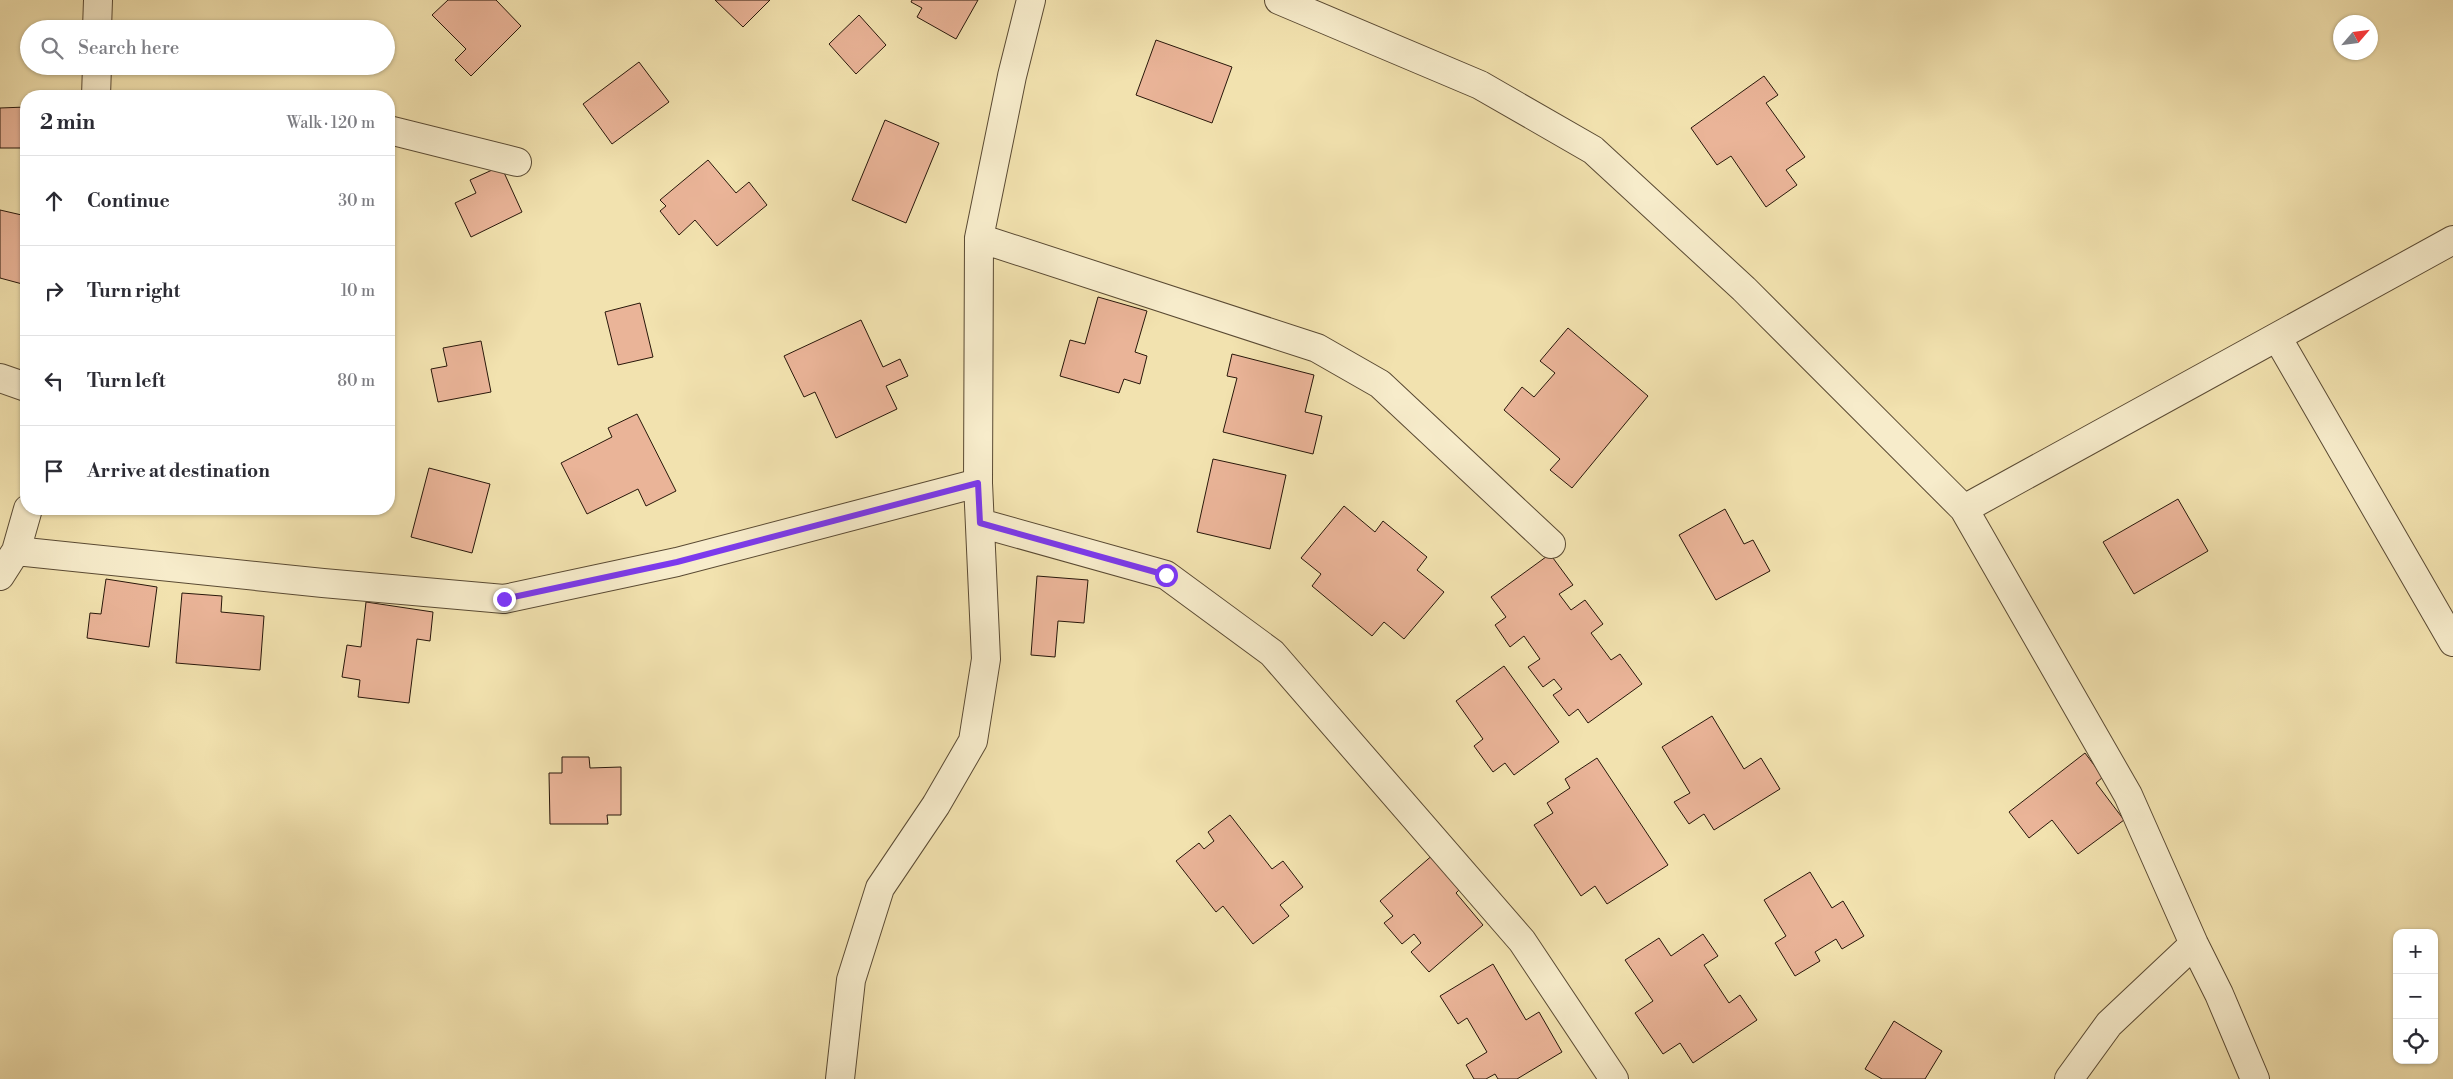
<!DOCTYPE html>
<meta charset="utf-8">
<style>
:root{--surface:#fff;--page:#f7f7f7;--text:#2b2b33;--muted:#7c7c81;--line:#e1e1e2}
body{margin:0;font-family:"Libre Bodoni",serif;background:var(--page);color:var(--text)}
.controls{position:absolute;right:15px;bottom:15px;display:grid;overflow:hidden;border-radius:10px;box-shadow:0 1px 4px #0004}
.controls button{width:45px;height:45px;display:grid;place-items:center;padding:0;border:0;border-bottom:1px solid var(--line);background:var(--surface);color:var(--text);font:25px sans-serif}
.compass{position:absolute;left:2333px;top:15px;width:45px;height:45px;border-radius:50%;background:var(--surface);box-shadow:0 1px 4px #0004;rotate:62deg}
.stop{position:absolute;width:15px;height:15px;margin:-11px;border:4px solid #7c3aed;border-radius:50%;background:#fff}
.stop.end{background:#7c3aed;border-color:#fff;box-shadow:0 1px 5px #0008}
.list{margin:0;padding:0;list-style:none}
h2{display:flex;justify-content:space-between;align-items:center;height:65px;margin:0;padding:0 20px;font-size:21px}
h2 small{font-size:16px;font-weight:400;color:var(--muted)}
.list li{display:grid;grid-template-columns:32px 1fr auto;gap:15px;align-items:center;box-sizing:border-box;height:90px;padding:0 20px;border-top:1px solid var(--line)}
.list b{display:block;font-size:19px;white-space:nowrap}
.list em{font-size:16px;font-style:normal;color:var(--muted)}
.icon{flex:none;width:28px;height:28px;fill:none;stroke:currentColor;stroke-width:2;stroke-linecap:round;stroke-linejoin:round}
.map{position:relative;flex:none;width:2453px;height:1079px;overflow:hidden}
.search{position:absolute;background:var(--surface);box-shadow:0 1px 4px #0004;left:20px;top:20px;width:375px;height:55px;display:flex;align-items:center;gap:12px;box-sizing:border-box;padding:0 18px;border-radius:28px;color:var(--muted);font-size:19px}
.panel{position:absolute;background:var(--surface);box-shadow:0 1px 4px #0004;left:20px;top:90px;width:375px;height:425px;border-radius:20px}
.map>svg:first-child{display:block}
</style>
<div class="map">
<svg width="2453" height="1079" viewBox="0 0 2453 1079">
<rect width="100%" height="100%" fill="#f2e2af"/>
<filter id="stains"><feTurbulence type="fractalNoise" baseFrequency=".004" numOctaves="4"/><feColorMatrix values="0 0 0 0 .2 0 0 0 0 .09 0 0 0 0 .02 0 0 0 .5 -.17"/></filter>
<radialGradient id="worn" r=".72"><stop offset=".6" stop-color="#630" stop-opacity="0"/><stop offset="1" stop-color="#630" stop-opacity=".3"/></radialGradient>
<path fill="#eab498" stroke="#28170a" d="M448 0H496L521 26 471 76 455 60 466 49 432 15Z
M715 0H770L743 27Z
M912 0H978L956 39 917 17 922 8 911 2Z
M859 15 886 45 856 74 829 44Z
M1156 40 1232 67 1212 123 1136 95Z
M639 62 669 102 612 144 583 104Z
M1764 76 1778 95 1766 103 1805 157 1786 170 1797 185 1766 207 1731 156 1717 165 1691 128Z
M26 107V148H0V108Z
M885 120 939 143 906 223 852 200Z
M708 160 736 193 749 182 767 205 717 246 695 220 679 235 660 211 666 206 660 200Z
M501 166 522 212 471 237 455 203 476 193 470 180Z
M0 210 26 216V285L0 278Z
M1098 297 1147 311 1135 352 1147 356 1140 384 1124 379 1119 393 1060 376 1070 340 1085 344Z
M640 303 653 357 618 365 605 312Z
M861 320 883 367 900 359 908 376 886 386 897 409 836 438 815 392 804 397 784 356Z
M1568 328 1648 396 1572 488 1550 470 1560 459 1504 410 1522 387 1534 397 1555 373 1540 361Z
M481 341 491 392 438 402 431 369 447 366 443 348Z
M1232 354 1314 375 1305 412 1322 416 1313 454 1223 432 1237 378 1227 376Z
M637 414 676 491 646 506 638 489 587 514 561 463 612 437 608 428Z
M1213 459 1286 475 1270 549 1197 532Z
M429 468 490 484 472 553 411 537Z
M2178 499 2208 551 2134 594 2103 542Z
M1344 506 1375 532 1383 521 1427 557 1417 570 1444 592 1404 639 1384 622 1372 636 1312 586 1321 574 1301 558Z
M132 509H202V513L132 511Z
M1725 509 1744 544 1753 540 1770 571 1716 600 1679 535Z
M1550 554 1573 585 1559 594 1571 610 1585 600 1603 624 1591 633 1611 660 1620 654 1642 684 1588 723 1578 709 1569 716 1553 695 1562 689 1554 679 1543 687 1528 667 1540 659 1524 636 1510 647 1495 625 1506 617 1491 597Z
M1037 576 1088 580 1084 623 1058 621 1055 657 1031 655Z
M106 579 157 587 149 647 87 638 90 613 101 614Z
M182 593 222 596 221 612 264 616 260 670 176 663Z
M366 602 433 612 430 641 417 639 409 703 358 697 360 680 342 677 347 645 361 647Z
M1504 666 1559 742 1514 775 1505 763 1493 772 1474 746 1483 739 1456 701Z
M1712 716 1744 769 1761 758 1780 789 1714 830 1704 814 1689 824 1674 802 1690 793 1662 747Z
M2085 753 2103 777 2096 783 2124 820 2078 854 2052 820 2029 838 2009 812Z
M562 757H589L590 768 621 767V815H607L608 824H550L549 773H562Z
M1597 758 1668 865 1607 904 1595 886 1581 896 1534 825 1553 813 1547 803 1570 788 1565 779Z
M1230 815 1272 869 1283 861 1303 887 1280 905 1289 916 1253 944 1223 906 1216 912 1176 861 1199 843 1204 849 1214 841 1208 832Z
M1435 853 1463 886 1456 893 1483 925 1429 972 1411 952 1421 943 1414 934 1402 944 1384 923 1393 916 1380 901Z
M1810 872 1832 908 1843 901 1864 936 1842 949 1836 939 1815 952 1820 961 1795 976 1775 943 1786 936 1764 900Z
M1703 934 1718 956 1704 965 1729 1003 1740 995 1757 1020 1693 1063 1680 1043 1663 1054 1635 1013 1653 1001 1625 960 1659 938 1671 956Z
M1493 964 1526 1020 1539 1012 1562 1052 1517 1079H1498L1495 1074 1486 1079H1474L1466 1065 1487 1052 1467 1018 1458 1024 1440 996Z
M1894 1021 1942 1051 1925 1079H1882L1865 1069Z"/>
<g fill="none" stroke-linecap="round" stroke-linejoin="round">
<g stroke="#5a4a33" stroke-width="30">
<path id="minor" d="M1279 0 1480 85 1593 150 1744 289 1964 509 2128 795 2194 944 2219 994 2255 1079
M97 29 98 0
M96 96 97 66
M389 130 517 162
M979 238 1317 348 1380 384 1551 544
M2277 337 2453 642
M0 378 26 387
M1964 509 2453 240
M980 523 1166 575 1272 653 1522 941 1614 1079
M16 551 323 583 504 599 677 562 978 483
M0 576 16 551 28 509
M840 1079 851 980 880 888 936 805 973 741 986 659 978 483 979 238 1012 76 1031 0
M2069 1079 2109 1024 2194 944"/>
</g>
<use href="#minor" stroke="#f7eccb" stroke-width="28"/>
</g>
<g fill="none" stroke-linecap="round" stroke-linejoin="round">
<path stroke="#7c3aed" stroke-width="6" d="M504 599 677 562 978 483 980 523 1166 575"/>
</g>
<rect width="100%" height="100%" filter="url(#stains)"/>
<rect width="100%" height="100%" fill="url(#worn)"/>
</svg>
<div class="controls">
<button>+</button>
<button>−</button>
<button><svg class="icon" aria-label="locate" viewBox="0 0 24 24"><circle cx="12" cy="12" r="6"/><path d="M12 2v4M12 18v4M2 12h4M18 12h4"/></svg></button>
</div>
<svg class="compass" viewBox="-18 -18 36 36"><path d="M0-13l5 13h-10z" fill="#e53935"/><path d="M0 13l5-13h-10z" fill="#7c7c81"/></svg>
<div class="stop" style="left:1166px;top:575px"></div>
<div class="stop end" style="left:504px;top:599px"></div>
<div class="search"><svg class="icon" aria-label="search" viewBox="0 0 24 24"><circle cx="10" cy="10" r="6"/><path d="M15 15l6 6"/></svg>Search here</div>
<section class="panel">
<h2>2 min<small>Walk · 120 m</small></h2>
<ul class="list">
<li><svg class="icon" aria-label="ahead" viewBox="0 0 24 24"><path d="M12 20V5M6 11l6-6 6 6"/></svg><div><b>Continue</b></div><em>30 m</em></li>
<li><svg class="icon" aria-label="right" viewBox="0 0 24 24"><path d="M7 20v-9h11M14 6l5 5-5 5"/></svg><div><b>Turn right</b></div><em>10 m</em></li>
<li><svg class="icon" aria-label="left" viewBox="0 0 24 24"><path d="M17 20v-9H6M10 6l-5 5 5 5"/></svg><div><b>Turn left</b></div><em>80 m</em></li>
<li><svg class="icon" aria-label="arrive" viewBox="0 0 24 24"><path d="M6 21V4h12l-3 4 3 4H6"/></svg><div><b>Arrive at destination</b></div></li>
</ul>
</section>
</div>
